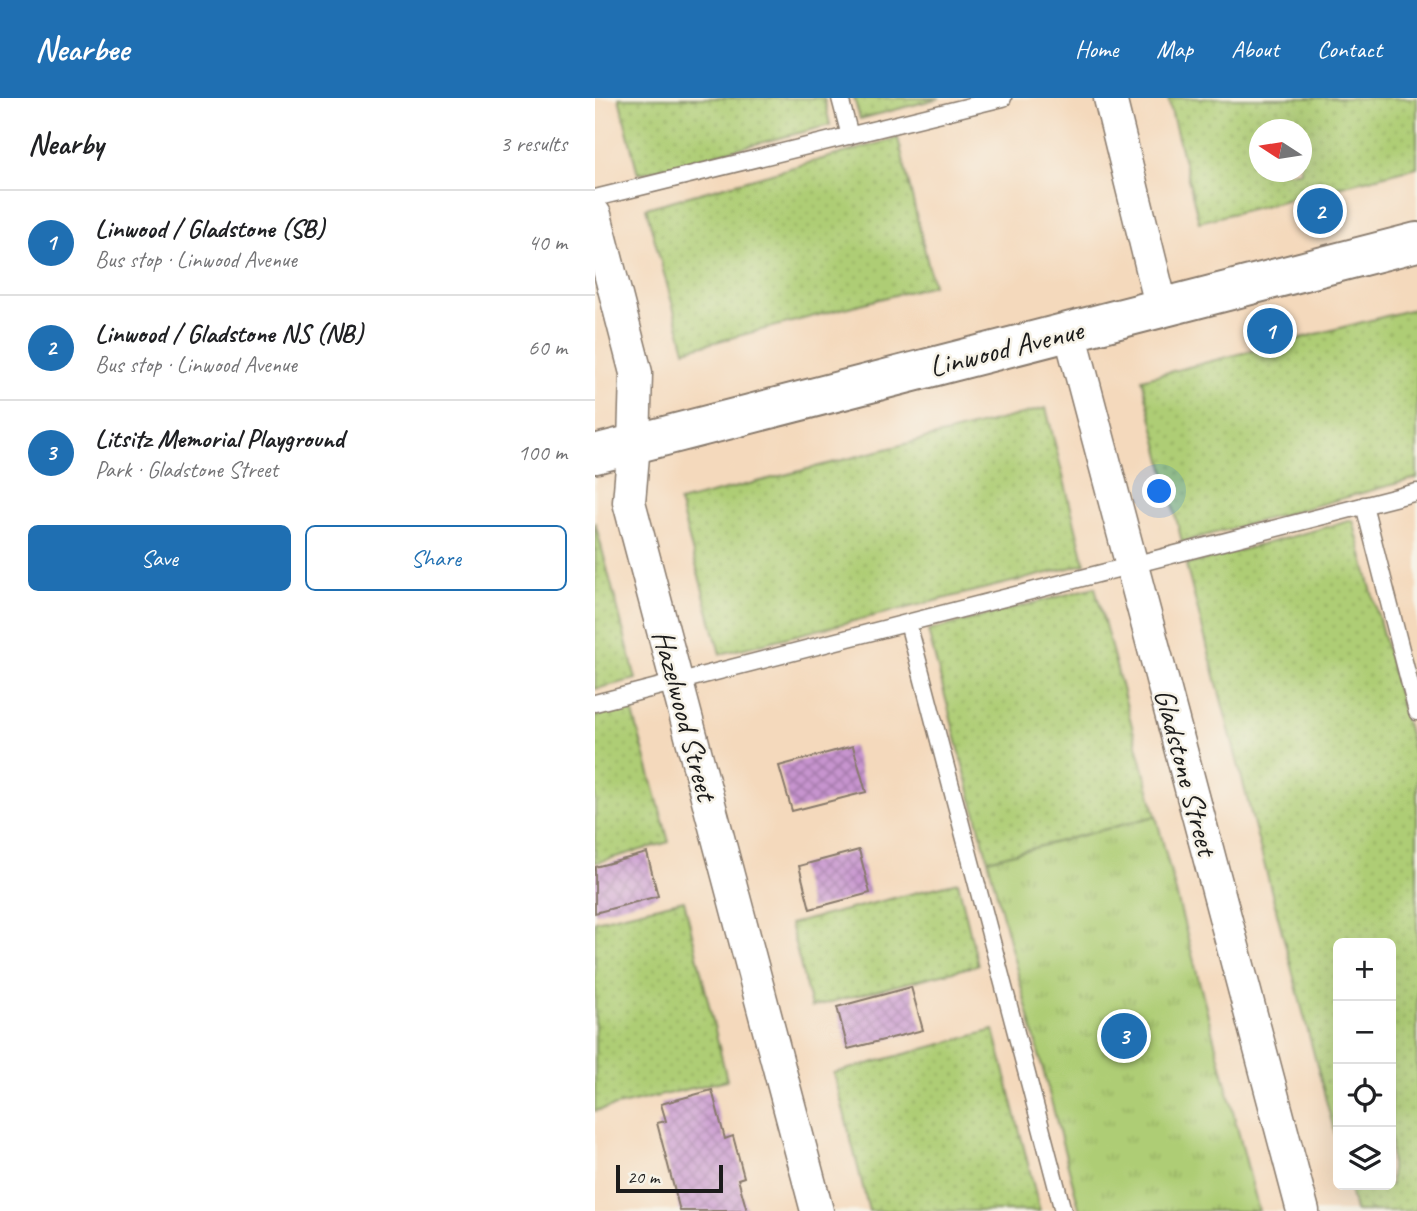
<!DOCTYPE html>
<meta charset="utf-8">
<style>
:root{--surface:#fff;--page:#f6f6f6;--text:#202124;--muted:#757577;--line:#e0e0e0;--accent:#1f6fb2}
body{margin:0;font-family:Caveat,sans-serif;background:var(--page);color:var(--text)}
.controls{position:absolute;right:21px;bottom:21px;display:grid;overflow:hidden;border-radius:10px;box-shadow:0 7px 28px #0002}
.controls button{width:63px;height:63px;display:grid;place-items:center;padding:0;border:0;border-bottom:2px solid var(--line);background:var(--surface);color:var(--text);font:35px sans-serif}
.compass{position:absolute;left:654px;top:21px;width:63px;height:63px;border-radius:50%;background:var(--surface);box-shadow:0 7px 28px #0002;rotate:282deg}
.scale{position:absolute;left:21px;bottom:18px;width:107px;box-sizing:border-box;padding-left:7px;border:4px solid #1c1c1c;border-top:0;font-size:19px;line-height:24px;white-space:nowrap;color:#1c1c1c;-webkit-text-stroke:5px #f7f3e8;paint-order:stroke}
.you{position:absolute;left:565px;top:394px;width:24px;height:24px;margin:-18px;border:5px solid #fff;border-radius:50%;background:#1a73e8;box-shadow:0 0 0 10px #1a73e833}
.badge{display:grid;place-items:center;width:46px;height:46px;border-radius:50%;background:var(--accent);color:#fff;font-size:23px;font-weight:700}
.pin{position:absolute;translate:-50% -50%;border:4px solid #fff;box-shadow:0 2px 7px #0006}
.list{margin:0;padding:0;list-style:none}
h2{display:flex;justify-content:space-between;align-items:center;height:91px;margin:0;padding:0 28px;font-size:30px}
h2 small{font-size:23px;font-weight:400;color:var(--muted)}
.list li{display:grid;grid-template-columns:46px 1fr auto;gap:21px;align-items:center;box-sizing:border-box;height:105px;padding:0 28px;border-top:2px solid var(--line)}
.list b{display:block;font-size:26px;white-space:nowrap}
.list p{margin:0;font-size:23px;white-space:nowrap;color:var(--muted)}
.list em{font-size:23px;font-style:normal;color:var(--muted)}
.actions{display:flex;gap:14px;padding:21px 28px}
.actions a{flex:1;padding:16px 0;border:2px solid var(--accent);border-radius:10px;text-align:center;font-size:24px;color:var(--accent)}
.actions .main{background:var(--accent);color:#fff}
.icon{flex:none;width:38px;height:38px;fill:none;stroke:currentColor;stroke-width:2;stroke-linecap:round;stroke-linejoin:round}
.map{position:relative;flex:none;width:822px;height:1113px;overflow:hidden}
header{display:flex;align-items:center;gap:42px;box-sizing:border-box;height:98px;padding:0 35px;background:var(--accent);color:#fff}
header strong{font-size:33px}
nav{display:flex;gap:38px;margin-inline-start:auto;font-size:24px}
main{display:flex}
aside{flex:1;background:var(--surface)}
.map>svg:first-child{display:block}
</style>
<header>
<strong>Nearbee</strong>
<nav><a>Home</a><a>Map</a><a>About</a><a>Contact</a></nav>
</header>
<main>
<aside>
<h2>Nearby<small>3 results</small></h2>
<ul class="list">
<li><span class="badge">1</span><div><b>Linwood / Gladstone (SB)</b><p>Bus stop · Linwood Avenue</p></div><em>40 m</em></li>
<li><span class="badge">2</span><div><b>Linwood / Gladstone NS (NB)</b><p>Bus stop · Linwood Avenue</p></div><em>60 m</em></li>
<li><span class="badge">3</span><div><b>Litsitz Memorial Playground</b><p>Park · Gladstone Street</p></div><em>100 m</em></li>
</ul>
<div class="actions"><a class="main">Save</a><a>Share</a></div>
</aside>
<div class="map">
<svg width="822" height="1113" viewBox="0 0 822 1113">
<defs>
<pattern id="grass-dots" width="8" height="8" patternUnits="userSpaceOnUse" patternTransform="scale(1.75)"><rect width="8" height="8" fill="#aecd74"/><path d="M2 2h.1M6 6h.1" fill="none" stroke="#95af64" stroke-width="1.8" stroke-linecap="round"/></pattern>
<pattern id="park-tufts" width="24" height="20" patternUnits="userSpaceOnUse" patternTransform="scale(1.75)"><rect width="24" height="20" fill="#aecd74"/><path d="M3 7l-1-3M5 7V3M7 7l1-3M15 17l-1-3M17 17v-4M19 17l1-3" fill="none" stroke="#95af64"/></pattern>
<pattern id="building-cross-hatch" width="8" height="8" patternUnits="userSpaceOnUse" patternTransform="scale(1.75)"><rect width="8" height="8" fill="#c794cf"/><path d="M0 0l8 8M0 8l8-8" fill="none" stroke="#a178a7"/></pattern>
</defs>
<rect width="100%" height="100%" fill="#f7f3e8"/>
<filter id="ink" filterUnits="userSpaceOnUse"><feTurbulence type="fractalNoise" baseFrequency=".0143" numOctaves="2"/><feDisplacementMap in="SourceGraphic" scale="14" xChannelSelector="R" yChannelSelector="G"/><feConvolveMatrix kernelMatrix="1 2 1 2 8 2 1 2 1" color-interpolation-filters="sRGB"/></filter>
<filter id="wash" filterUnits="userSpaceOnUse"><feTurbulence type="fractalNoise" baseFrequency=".00686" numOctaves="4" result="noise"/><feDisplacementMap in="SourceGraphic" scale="28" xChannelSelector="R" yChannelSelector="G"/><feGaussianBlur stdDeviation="1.57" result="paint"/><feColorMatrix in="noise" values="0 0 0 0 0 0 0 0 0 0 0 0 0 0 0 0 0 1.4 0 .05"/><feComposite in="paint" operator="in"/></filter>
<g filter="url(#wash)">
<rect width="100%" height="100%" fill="#f4d9bc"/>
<path fill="url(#grass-dots)" stroke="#657448" stroke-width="2" fill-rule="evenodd" d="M24 0H229L235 27 43 76Z
M259 0H345L265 21Z
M573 0H822V69L604 124ZM664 32H706V74H664Z
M303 40 338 187 90 252 51 110Z
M822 210V380L587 444 547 281Z
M451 310 490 466 125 556 84 404Z
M758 422 822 667V1113H760L754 1087H796V845H743V1048L591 467Z
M0 424 41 581 0 591Z
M500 489 561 718 393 762 333 533Z
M36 608 74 744 0 765V618Z
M363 784 383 867 216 909 195 826Z
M89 802 132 982 0 1013V823Z
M399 932 445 1113H274L239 975Z"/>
<path fill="url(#park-tufts)" stroke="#657448" stroke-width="2" d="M561 718 664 1113H485L393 762Z"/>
<g id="blocks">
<path fill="url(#building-cross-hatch)" d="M258 648 271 694 197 713 184 668Z
M264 752 275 795 215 811 204 768Z
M52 755 63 798 0 815V769Z
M316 889 328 932 253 951 242 909Z
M117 992 130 1041 138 1038 149 1079 143 1081 152 1113H85L62 1025 71 1023 66 1006Z"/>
</g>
</g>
<g filter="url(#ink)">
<use href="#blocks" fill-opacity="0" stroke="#887a6c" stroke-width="2"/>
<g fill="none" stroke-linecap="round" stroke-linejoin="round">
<g stroke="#887a6c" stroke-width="19">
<path id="service" d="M245 0 255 38
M0 100 408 0
M769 407 822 614
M313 525 468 1113
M0 605 822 394"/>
</g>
<g stroke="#887a6c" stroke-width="35">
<path id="minor" d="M515 0 567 211
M0 117 41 275 39 346 34 404 222 1113
M475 234 708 1113"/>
</g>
<g stroke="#887a6c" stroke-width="42">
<path id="tertiary" d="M0 356 822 144"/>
</g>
<use href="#service" stroke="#fff" stroke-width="16"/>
<use href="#minor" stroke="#fff" stroke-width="32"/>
<use href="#tertiary" stroke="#fff" stroke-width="38"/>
</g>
</g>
<g text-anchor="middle" stroke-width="5" stroke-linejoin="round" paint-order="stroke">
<g font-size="30" fill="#1c1c1c" stroke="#f7f3e8">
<text transform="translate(411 250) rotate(-14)" y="10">Linwood Avenue</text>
<text transform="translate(90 617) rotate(75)" y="10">Hazelwood Street</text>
<text transform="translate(591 674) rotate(75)" y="10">Gladstone Street</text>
</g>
</g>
</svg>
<div class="controls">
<button>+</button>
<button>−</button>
<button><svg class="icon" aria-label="locate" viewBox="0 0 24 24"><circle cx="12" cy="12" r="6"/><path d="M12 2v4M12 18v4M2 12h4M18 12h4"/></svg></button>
<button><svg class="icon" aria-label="layers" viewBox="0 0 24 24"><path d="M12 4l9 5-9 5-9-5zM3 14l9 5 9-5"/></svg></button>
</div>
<svg class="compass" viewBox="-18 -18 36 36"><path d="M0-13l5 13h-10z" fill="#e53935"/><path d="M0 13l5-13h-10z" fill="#757577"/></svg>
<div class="scale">20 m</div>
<div class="you"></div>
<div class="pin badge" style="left:675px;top:233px">1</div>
<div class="pin badge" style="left:725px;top:113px">2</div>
<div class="pin badge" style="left:529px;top:938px">3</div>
</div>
</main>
